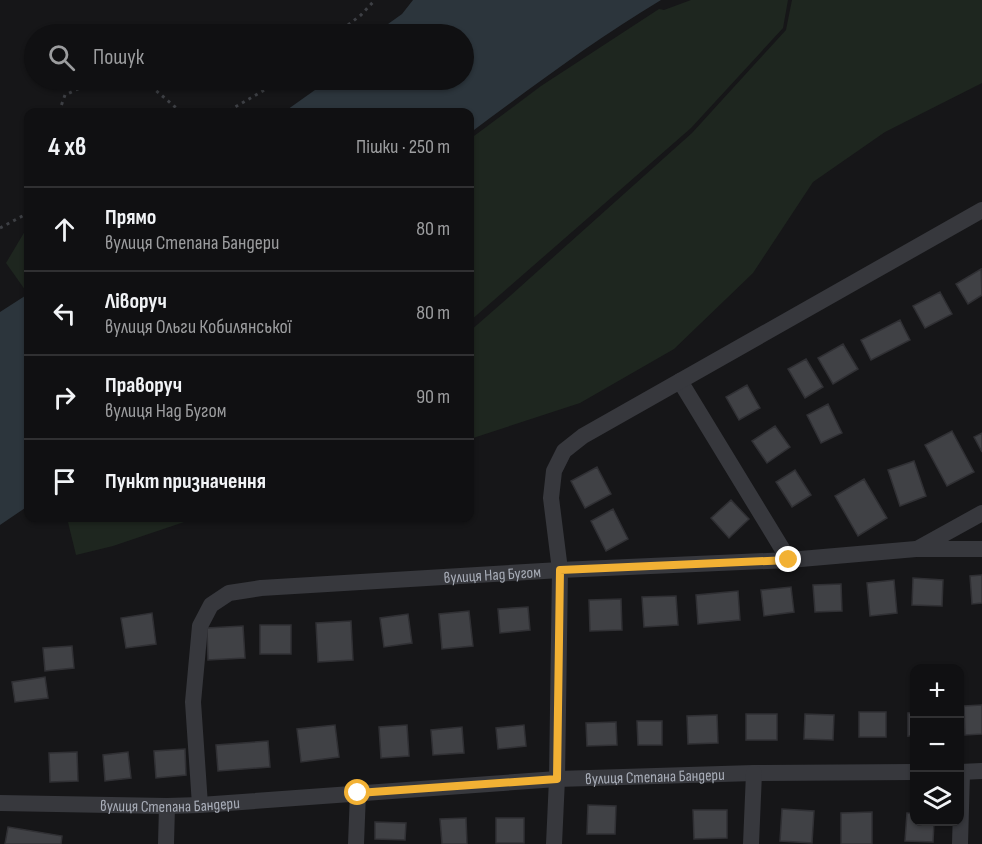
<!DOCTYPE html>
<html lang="uk">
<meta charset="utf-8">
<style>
:root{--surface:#101012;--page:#1e1e20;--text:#f1f3f6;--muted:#9c9d9f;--line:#303032}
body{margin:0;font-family:"Sofia Sans Condensed",sans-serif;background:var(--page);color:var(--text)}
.controls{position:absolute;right:18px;bottom:18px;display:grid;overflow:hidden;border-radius:12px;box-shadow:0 2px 4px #0004}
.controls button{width:54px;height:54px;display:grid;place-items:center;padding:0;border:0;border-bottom:2px solid var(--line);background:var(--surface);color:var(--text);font:30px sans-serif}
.stop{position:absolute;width:18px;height:18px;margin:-14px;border:4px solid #f2b134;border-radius:50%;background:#fff}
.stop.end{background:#f2b134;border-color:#fff;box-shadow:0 2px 6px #0008}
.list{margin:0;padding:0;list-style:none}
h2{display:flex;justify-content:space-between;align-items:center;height:78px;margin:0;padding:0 24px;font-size:26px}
h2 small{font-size:20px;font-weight:400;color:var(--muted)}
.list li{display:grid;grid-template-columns:39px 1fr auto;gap:18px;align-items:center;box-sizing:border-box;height:84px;padding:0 24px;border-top:2px solid var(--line)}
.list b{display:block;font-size:22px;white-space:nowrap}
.list p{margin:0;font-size:20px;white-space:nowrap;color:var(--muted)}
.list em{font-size:20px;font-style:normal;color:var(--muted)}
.icon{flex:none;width:33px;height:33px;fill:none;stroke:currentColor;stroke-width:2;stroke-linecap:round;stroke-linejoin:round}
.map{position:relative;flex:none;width:982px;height:844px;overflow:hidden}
.search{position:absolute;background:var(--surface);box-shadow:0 2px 4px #0004;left:24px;top:24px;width:450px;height:66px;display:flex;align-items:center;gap:15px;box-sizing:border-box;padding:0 21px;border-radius:33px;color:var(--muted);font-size:22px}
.panel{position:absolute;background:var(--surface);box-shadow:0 2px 4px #0004;left:24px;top:108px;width:450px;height:414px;border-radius:12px}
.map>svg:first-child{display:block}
</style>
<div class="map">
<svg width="982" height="844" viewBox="0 0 982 844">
<rect width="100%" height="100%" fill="#161618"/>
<path fill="#1e261f" d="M691 0H788L783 28 691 128 470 321V139L541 86 659 9 664 10Z
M792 0H982V83L885 132 813 182 753 273 674 349 580 403 470 439V331L510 296 692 133 786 30Z
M28 226V294L6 263Z
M67 518H201L190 520 113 546 76 555Z"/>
<path fill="#2c353c" d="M413 0H661C594 40 532 87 470 133V112H284L329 80H464V34H374L402 14Z
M28 294V506L0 525V312Z"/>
<path fill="#404145" stroke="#303034" stroke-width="1.5" d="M981 269 982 295 968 304 956 284Z
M940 292 952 314 925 328 913 306Z
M900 320 910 340 871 360 861 340Z
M843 344 858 369 833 384 818 358Z
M806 359 823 387 805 398 788 369Z
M747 385 760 408 739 420 726 397Z
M828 404 842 433 821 443 807 415Z
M775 426 790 447 767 463 752 441Z
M952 431 974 472 947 486 925 445Z
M982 433V452L974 437Z
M914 461 926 496 900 506 888 470Z
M597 467 611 494 585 508 571 481Z
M795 470 811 495 792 507 776 482Z
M864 479 887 518 858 536 835 496Z
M731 500 749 519 729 538 711 518Z
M613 509 628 539 606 551 591 521Z
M982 575V603L972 604 970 576Z
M913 578 943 580 942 606 912 605Z
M894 580 897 613 870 616 867 583Z
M841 584 842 611 815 612 813 585Z
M791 587 794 612 764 616 761 590Z
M738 591 740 620 698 624 696 595Z
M676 596 678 625 644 627 642 597Z
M621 599 622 630 590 631 589 600Z
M528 607 530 630 500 633 498 609Z
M469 611 473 646 442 649 439 614Z
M152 613 156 644 126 648 121 618Z
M408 614 412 643 384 647 380 618Z
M351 621 353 660 318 662 316 623Z
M260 625H291V654H260Z
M243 626 245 658 208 660 207 628Z
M72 646 74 668 45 671 43 648Z
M45 677 48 698 15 702 12 682Z
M982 705V734L965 735 964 706Z
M859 712H886V737H859Z
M908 713H914V735L908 736Z
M746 714H777V740H746Z
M805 714 834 715 833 740 804 739Z
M717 715 718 743 688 744 687 716Z
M637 721H662V745H638Z
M616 722 617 745 587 746 586 723Z
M335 725 339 757 301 762 297 729Z
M407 725 409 756 381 758 379 727Z
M524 725 526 746 498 749 496 728Z
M462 727 464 753 433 755 431 730Z
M268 741 270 767 218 771 216 745Z
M185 749 186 775 156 778 154 751Z
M77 752 78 781 50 782 49 753Z
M128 752 131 778 105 781 103 755Z
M588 805 616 806 615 834H587Z
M782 809 814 811 812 843 780 841Z
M693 810H727V838L694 839Z
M872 812V844H841V813Z
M907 813 914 814V822H934L933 842 905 841Z
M466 818 467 844H442L440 819Z
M496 818H524V843H496Z
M375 822 406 823 405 840 375 839Z
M8 827 62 836 61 844H5Z"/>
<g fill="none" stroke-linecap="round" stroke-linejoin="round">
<path stroke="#3d3f44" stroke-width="3" stroke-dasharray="3 4.5" stroke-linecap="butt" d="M336 34 361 15 375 0
M98 80 153 88 181 112
M59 112 65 95 97 80
M214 112 230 110 273 85 280 80
M0 228 28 213"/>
<g stroke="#37383d" stroke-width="16">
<path d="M680 381 789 560"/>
<path d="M917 549 982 513"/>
<path d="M960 772 982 771"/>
<path id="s1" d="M0 803 167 806 200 805 557 779 754 773 914 772"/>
<path id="s2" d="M200 805 193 702 200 626 211 605 229 593 261 588 560 570 789 560 916 549H982"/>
<path d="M166 844 167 806"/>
<path d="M356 844 358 793"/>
<path d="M554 844 557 779 560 570 551 498 554 471 564 451 583 436 982 210"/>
<path d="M751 844 754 773"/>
<path d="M960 844 962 772"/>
</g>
</g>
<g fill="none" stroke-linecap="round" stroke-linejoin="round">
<path stroke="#f2b134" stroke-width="8" d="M358 793 557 779 560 570 789 560"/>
</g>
<g text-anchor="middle" stroke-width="6" stroke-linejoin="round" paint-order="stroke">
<g font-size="16" fill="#a8adb8" stroke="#111113">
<text dy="6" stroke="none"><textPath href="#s2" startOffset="489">вулиця Над Бугом</textPath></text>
<text dy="6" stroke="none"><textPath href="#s1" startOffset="656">вулиця Степана Бандери</textPath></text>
<text dy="6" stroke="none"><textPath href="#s1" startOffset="170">вулиця Степана Бандери</textPath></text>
</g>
</g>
</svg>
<div class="controls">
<button>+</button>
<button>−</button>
<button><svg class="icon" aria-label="layers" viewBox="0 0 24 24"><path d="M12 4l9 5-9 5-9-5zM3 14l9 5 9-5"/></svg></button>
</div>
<div class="stop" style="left:358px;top:793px"></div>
<div class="stop end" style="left:789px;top:560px"></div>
<div class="search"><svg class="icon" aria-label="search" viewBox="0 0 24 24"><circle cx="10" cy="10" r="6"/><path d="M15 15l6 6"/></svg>Пошук</div>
<section class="panel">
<h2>4 хв<small>Пішки · 250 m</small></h2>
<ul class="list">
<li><svg class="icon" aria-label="ahead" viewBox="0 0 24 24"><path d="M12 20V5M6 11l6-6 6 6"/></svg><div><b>Прямо</b><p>вулиця Степана Бандери</p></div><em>80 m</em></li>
<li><svg class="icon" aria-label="left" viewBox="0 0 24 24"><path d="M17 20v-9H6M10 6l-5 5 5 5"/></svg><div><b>Ліворуч</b><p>вулиця Ольги Кобилянської</p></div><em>80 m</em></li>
<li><svg class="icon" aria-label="right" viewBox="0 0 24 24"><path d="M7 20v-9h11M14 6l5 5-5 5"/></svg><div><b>Праворуч</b><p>вулиця Над Бугом</p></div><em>90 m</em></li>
<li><svg class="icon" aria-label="arrive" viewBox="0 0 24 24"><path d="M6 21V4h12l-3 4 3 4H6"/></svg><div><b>Пункт призначення</b></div></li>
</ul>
</section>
</div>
